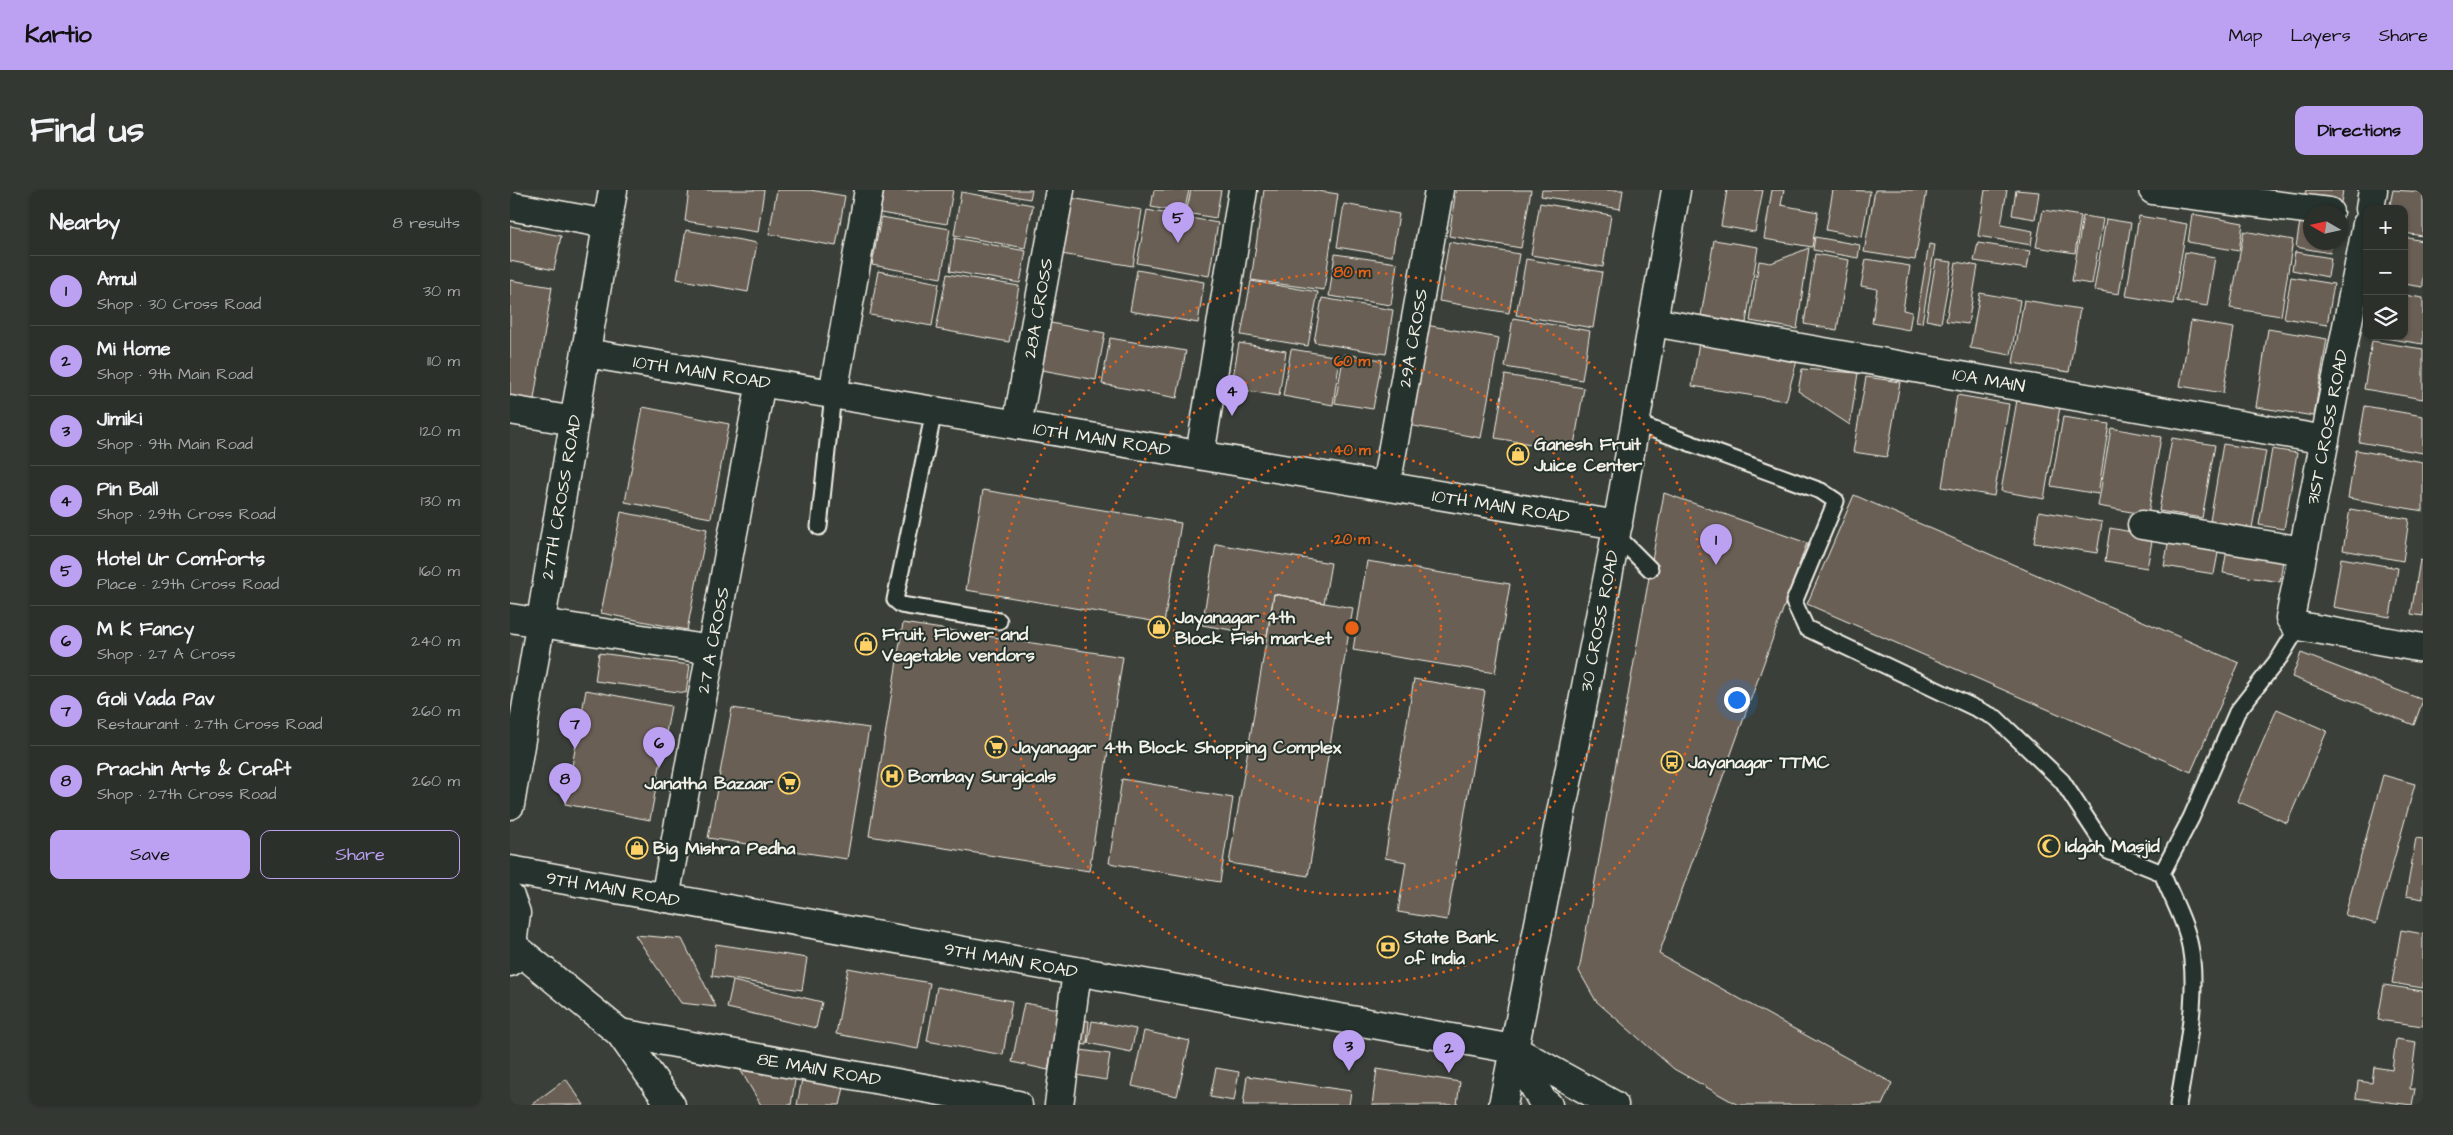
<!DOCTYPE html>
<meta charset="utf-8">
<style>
:root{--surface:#2c302b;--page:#343833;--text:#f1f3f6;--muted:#a6a9a9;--line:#484b47;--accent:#bca0f2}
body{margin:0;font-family:"Architects Daughter",sans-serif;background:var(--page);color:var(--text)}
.controls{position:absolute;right:15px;top:15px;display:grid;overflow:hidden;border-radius:10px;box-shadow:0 1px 4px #0004}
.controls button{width:45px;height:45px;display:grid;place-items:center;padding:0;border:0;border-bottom:1px solid var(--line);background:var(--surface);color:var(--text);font:25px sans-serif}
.compass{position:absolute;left:1793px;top:15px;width:45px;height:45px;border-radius:50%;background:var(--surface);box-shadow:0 1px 4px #0004;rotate:279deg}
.you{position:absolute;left:1226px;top:509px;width:18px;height:18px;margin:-12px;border:4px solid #fff;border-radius:50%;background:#1a73e8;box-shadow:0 0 0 8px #1a73e833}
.badge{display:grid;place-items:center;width:32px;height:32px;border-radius:50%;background:var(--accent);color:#111;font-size:16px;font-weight:700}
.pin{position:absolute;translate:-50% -41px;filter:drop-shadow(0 1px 2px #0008)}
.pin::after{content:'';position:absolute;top:26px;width:18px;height:15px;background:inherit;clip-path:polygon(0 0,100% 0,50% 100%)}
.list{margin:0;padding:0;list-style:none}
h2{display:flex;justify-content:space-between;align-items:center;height:65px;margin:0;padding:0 20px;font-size:21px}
h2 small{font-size:16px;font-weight:400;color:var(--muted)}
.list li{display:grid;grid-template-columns:32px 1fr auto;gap:15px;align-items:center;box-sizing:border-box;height:70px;padding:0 20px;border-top:1px solid var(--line)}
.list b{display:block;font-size:19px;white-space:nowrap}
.list p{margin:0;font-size:16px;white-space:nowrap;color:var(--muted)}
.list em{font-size:16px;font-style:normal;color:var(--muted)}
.actions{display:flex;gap:10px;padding:15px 20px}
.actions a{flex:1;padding:11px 0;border:1px solid var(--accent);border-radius:10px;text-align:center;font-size:18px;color:var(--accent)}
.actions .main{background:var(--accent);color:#111}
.icon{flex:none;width:28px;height:28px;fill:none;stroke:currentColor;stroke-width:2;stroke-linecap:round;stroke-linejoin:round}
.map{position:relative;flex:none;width:1913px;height:915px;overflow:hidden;border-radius:10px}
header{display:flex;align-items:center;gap:30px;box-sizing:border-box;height:70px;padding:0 25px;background:var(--accent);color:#111}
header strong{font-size:24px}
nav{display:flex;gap:28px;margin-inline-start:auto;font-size:18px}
.intro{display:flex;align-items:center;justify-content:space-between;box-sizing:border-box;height:120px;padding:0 30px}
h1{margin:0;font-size:35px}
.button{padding:12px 22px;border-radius:10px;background:var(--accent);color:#111;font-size:18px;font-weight:700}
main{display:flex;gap:30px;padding:0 30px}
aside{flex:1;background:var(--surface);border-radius:10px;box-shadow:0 1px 4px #0004}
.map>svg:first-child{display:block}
</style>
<header>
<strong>Kartio</strong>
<nav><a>Map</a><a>Layers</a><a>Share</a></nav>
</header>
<div class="intro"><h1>Find us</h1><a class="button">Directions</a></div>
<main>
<aside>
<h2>Nearby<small>8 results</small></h2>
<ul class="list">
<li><span class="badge">1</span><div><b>Amul</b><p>Shop · 30 Cross Road</p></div><em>30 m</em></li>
<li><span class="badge">2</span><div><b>Mi Home</b><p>Shop · 9th Main Road</p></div><em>110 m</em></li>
<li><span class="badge">3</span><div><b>Jimiki</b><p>Shop · 9th Main Road</p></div><em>120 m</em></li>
<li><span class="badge">4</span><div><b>Pin Ball</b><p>Shop · 29th Cross Road</p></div><em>130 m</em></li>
<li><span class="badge">5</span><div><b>Hotel Ur Comforts</b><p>Place · 29th Cross Road</p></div><em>160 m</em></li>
<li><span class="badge">6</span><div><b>M K Fancy</b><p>Shop · 27 A Cross</p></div><em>240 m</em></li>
<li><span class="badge">7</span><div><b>Goli Vada Pav</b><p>Restaurant · 27th Cross Road</p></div><em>260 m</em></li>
<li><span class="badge">8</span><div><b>Prachin Arts &amp; Craft</b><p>Shop · 27th Cross Road</p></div><em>260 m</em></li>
</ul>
<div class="actions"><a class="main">Save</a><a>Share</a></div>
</aside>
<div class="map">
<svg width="1913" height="915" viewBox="0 0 1913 915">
<rect width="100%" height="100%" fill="#3a4039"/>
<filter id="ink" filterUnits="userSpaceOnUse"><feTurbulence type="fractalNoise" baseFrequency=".02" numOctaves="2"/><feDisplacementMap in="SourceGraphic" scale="10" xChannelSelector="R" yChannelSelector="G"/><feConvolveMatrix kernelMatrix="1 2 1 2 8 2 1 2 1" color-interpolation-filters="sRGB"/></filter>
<g filter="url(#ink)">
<path fill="#6a5f55" stroke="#f4f1e8" d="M179 0H254L248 42 175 31Z
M267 0H300L335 6 326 56 259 44Z
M374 0H443L437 34 370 23Z
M469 0H522L520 9Z
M644 0H679L674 23 641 17Z
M681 0H711L706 28 676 23Z
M754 0H801L828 4 814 100 741 90Z
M946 0H1021L1011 58 939 46Z
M1032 0H1113L1110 19 1031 6Z
M1217 0H1253L1245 42 1211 36Z
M1262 0H1274L1271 15 1308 22 1302 57 1254 49Z
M1323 0 1360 1 1352 47 1316 40Z
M1365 0H1417L1405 70 1354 62Z
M1475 0H1497L1491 35 1523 41 1521 55 1468 46Z
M1506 0 1529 2 1525 29 1502 25Z
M1796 0H1833L1831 13 1794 7Z
M1883 0 1913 2V46L1894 43V19H1879Z
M451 2 523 15 515 58 444 45Z
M561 8 632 20 623 76 551 64Z
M1030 13 1101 25 1093 77 1021 65Z
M834 14 889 24 882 66 827 57Z
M637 20 708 33 699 86 627 73Z
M1533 20 1571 26 1565 63 1526 57Z
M1682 24 1733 33 1729 61 1678 52Z
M1573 26 1593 29 1582 94 1562 91Z
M1629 26 1677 34 1663 114 1616 106Z
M371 27 440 39 431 88 362 75Z
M1596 29 1621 33 1609 104 1584 100Z
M1790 31 1800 33V52H1822L1820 63 1786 57Z
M0 36 51 46 44 80 0 71Z
M176 40 247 53 238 102 167 89Z
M1734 41 1783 50 1771 126 1720 118Z
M1305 47 1350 55 1348 68 1303 60Z
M1894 47 1913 51V97L1894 94Z
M445 48 516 61 510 93 440 81Z
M1204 50 1248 57 1236 133 1191 126Z
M939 52 1009 64 999 123 929 111Z
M1468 53 1520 61 1517 79 1464 71Z
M1419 54 1425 55 1412 133 1406 132Z
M1299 58 1287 139 1240 131 1249 71 1261 73Z
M1675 62 1705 67 1697 116 1667 111Z
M1785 62 1821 68 1818 87 1782 80Z
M825 64 887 73 881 115 819 106Z
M1305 64 1339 70 1327 140 1294 134Z
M1016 69 1092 82 1083 138 1006 125Z
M1356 69 1400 76 1393 120 1402 122 1399 140 1362 133 1367 99 1351 96Z
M1426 70 1442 72 1431 133 1416 130Z
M1446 72 1468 76 1458 134 1436 131Z
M627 80 694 92 688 133 620 121Z
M368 81 429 93 422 136 360 125Z
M437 84 509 96 499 152 426 139Z
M1781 87 1824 94 1817 135 1774 128Z
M0 90 42 97 23 215 0 211Z
M741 91 808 102 798 156 731 145Z
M1470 103 1510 110 1501 165 1460 158Z
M1894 105 1913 108V154L1868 147 1894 146Z
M812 108 883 120 876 164 804 152Z
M1514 110 1570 119 1559 182 1503 173Z
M1003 128 1080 141 1072 190 995 177Z
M1681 131 1724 138 1713 203 1670 196Z
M535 132 595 143 586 190 527 179Z
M916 135 989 148 971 248 898 235Z
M1758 139 1817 149 1804 226 1746 217Z
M1190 146 1289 163 1276 211 1182 196Z
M600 148 676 161 667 208 592 194Z
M1862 151 1913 159V209L1854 199Z
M729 153 776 161 769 206 721 198Z
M781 159 830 167 823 215 773 206Z
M834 164 872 170 863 219 825 213Z
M1292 179 1348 183 1340 235 1288 201Z
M995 185 1074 198 1063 261 985 248Z
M1356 187 1390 192 1377 267 1343 262Z
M1447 205 1499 214 1484 306 1432 297Z
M1507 210 1550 217 1534 309 1491 301Z
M1855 216 1913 226V263L1849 252Z
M133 217 219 234 201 328 115 312Z
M1553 227 1599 234 1588 304 1541 296Z
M1601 238 1651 247 1638 325 1588 316Z
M1662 248 1705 255 1692 328 1649 321Z
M1713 254 1756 261 1742 338 1700 331Z
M1762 259 1787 263 1774 339 1749 335Z
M1846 260 1913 272V321L1838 308Z
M473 300 671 333 654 433 456 400Z
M1154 303 1297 353 1149 764 1382 893 1372 915H1228L1164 879 1086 811 1069 781Z
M1344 305 1729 473 1681 582 1297 414Z
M1840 319 1899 329 1893 371 1833 360Z
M1529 321 1592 332 1587 363 1524 353Z
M111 322 197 339 177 440 91 423Z
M1600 338 1643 346 1637 378 1595 371Z
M1659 349 1709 358 1704 384 1654 376Z
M1718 353 1774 362 1770 392 1713 383Z
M706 354 821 373 814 413 764 404 757 446 692 435Z
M1831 368 1888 378 1880 427 1823 417Z
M1910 370 1913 371V426L1901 424Z
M857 371 1000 394 985 483 843 460Z
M764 404 843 418 798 686 719 673Z
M393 433 613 467 579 681 359 646Z
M89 463 180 475 176 503 85 491Z
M1791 463 1913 510 1904 535 1782 487Z
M904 489 975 501 937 730 888 722 896 672 875 668Z
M76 500 161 516 140 630 55 614Z
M222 518 359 538 337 669 198 648Z
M1767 519 1817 541 1777 633 1727 611Z
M1873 585 1905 594 1866 734 1835 725Z
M612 589 723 608 710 692 599 673Z
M1906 648 1913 649V709L1896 706Z
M1891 740 1913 744V798L1882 793Z
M125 745 172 749 206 817 171 813Z
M206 754 297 768 292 800 202 786Z
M338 778 420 793 408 859 326 844Z
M223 791 312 812 306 838 217 818Z
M1874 795 1913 801V836L1868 830Z
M427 797 502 811 493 865 417 851Z
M514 813 549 819 538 880 502 872Z
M563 829 579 831 577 855 560 853Z
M582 831 626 839 621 862 578 853Z
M634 841 680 851 667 906 622 896Z
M1886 849 1906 852 1900 899H1905L1902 915 1846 908 1848 891 1862 893 1864 877 1882 880Z
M570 860 600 864 596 890 566 885Z
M224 869 287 878 281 915H251Z
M706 878 729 882 724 911 700 907Z
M867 879 950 892 947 915H862Z
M737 886 841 901 839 915H733Z
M56 889 74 915H21Z
M292 889 334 897 330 915H287Z"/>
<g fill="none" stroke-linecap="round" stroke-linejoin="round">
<g stroke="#f4f1e8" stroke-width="19">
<path id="lane" d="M424 221 385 410 391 415 489 431
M1125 233 1311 301 1326 311 1284 412 1296 438 1486 528 1552 591 1598 661 1652 683C1660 704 1672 725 1678 747 1691 797 1676 865 1668 915
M309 337 323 204
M1106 345 1140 379
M1652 683 1681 628 1727 522 1770 467 1789 436"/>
</g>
<g stroke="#f4f1e8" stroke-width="31">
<path id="street" d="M1643 0 1819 22
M0 16 97 34
M1860 19 1863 0
M1857 34 1780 428 1784 434 1789 436 1913 458
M1143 132 1815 250
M323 204 359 0
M0 220 64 231
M507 235 550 0
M690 265 733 0
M876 296 929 0
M1632 335 1793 361
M0 428 201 460
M155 708 251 192
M110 843 508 915
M549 915 567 782"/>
</g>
<g stroke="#f4f1e8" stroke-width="31">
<path id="secondary" d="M76 163 1108 335
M0 615 103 0
M0 680 1003 859 1104 915
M0 707 6 723 0 772
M0 753 110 843 161 915
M1003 859 1033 912 1038 915
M993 915 1102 366 1166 0"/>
</g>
<use href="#lane" stroke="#26332d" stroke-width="15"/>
<use href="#street" stroke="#26332d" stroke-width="28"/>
<use href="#secondary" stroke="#26332d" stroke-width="28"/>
</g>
</g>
<g fill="none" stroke="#e96117" stroke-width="2.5" stroke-dasharray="2.5 5">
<circle cx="842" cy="438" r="89"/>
<circle cx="842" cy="438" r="178"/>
<circle cx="842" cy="438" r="267"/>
<circle cx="842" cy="438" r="356"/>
</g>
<defs>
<g id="shop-ring" transform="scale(1.125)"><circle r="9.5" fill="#26332d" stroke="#ffd166" stroke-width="1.5"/><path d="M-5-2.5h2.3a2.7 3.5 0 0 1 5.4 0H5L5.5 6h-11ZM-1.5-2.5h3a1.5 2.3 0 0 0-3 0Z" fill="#ffd166"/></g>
<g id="supermarket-ring" transform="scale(1.125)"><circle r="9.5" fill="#26332d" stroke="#ffd166" stroke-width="1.5"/><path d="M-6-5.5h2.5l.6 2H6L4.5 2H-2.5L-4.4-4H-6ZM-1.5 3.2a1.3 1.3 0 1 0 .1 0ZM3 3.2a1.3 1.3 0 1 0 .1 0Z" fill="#ffd166"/></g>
<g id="bus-ring" transform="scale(1.125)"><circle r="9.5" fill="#26332d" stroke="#ffd166" stroke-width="1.5"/><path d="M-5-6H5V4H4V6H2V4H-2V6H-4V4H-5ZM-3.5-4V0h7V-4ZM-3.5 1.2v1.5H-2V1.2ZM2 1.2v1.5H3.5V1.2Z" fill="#ffd166"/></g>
<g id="hospital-ring" transform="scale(1.125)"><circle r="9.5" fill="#26332d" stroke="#ffd166" stroke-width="1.5"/><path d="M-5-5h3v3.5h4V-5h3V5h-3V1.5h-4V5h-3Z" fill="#ffd166"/></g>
<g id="mosque-ring" transform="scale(1.125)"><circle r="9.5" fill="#26332d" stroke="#ffd166" stroke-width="1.5"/><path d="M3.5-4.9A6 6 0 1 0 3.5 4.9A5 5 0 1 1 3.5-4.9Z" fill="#ffd166"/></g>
<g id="bank-ring" transform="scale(1.125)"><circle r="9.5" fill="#26332d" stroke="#ffd166" stroke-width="1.5"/><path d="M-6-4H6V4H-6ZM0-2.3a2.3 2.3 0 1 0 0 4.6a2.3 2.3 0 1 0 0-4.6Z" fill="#ffd166"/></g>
</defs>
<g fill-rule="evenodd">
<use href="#shop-ring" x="1008" y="264"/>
<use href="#shop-ring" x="649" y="437"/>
<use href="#shop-ring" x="356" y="454"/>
<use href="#supermarket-ring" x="486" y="557"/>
<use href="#bus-ring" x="1162" y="572"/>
<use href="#hospital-ring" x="382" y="586"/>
<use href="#supermarket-ring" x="279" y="593"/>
<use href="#mosque-ring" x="1539" y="656"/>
<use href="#shop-ring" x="127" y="658"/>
<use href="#bank-ring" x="878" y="757"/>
</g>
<g text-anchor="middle" stroke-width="4" stroke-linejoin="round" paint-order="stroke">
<g font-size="18" fill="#f4f1e8" stroke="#26332d">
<text transform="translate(528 118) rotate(-80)" y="6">28A CROSS</text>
<text transform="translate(903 148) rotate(-80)" y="6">29A CROSS</text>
<text transform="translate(192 182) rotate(9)" y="6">10TH MAIN ROAD</text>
<text transform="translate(1479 190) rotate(10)" y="6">10A MAIN</text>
<text transform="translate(1817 237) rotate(-79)" y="6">31ST CROSS ROAD</text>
<text transform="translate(592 249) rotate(9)" y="6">10TH MAIN ROAD</text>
<text transform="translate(51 307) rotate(-80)" y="6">27TH CROSS ROAD</text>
<text transform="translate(991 316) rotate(9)" y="6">10TH MAIN ROAD</text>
<text transform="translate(1089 431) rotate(-79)" y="6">30 CROSS ROAD</text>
<text transform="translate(203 450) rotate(-79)" y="6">27 A CROSS</text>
<text transform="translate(103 699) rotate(10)" y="6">9TH MAIN ROAD</text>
<text transform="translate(501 770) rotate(10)" y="6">9TH MAIN ROAD</text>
<text transform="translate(309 879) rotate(10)" y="6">8E MAIN ROAD</text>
</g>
<g font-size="18" font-weight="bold" fill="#f4f1e8" stroke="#26332d" text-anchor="start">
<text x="1024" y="260">Ganesh Fruit<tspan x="1024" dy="21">Juice Center</tspan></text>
<text x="665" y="433">Jayanagar 4th<tspan x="665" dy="21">Block Fish market</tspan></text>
<text x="372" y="450">Fruit, Flower and<tspan x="372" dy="21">Vegetable vendors</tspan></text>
<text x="502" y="563">Jayanagar 4th Block Shopping Complex</text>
<text x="1178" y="578">Jayanagar TTMC</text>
<text x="398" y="592">Bombay Surgicals</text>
<text x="263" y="599" text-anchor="end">Janatha Bazaar</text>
<text x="1555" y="662">Idgah Masjid</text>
<text x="143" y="664">Big Mishra Pedha</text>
<text x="894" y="753">State Bank<tspan x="894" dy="21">of India</tspan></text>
</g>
</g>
<circle cx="842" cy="438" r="8" fill="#e96117" stroke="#26332d" stroke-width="2.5"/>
<g font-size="15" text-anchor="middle" font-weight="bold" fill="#e96117" stroke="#26332d" stroke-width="4" stroke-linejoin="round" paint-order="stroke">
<text x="842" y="87">80 m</text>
<text x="842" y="176">60 m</text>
<text x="842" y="265">40 m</text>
<text x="842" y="354">20 m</text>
</g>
</svg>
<div class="controls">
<button>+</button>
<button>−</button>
<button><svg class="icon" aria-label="layers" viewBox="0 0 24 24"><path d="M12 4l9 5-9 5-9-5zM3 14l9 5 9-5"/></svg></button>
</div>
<svg class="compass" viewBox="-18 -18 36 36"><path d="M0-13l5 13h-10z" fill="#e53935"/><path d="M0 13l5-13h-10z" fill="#a6a9a9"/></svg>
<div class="you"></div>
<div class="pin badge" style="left:1206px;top:375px">1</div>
<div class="pin badge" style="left:939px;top:883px">2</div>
<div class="pin badge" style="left:839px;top:881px">3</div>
<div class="pin badge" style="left:722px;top:226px">4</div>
<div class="pin badge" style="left:668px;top:53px">5</div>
<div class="pin badge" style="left:149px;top:578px">6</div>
<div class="pin badge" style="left:65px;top:559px">7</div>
<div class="pin badge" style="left:55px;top:614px">8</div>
</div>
</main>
